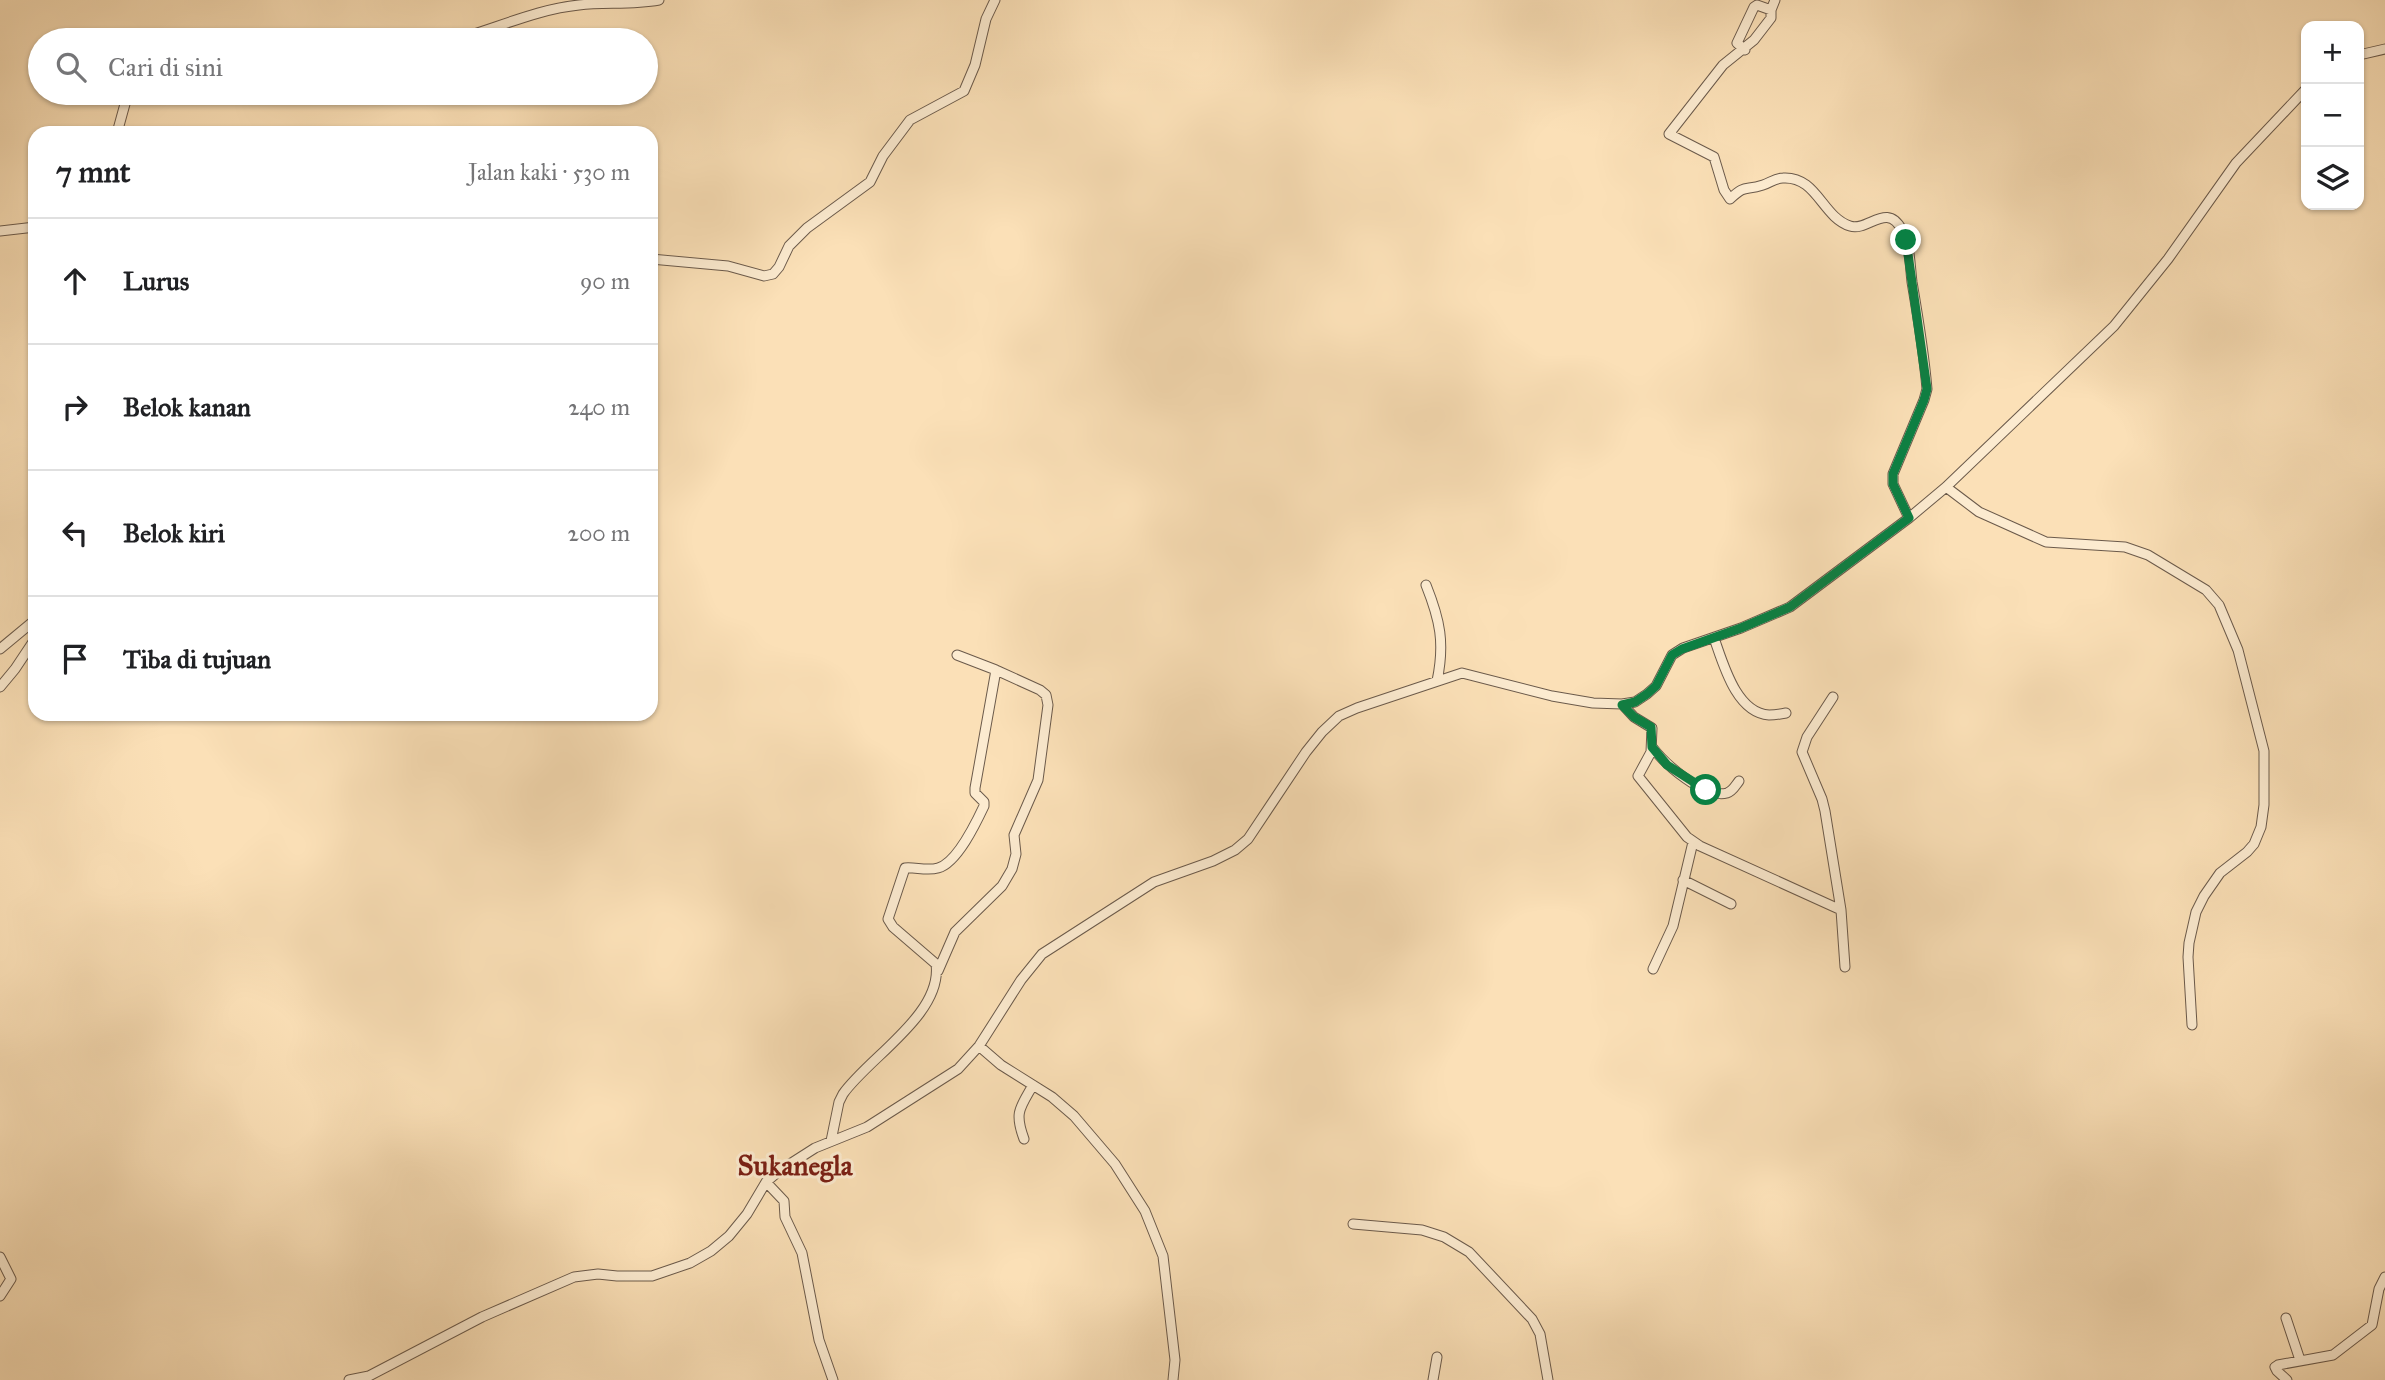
<!DOCTYPE html>
<html lang="id">
<meta charset="utf-8">
<style>
:root{--surface:#fff;--page:#f2f2f2;--text:#202124;--muted:#757577;--line:#e0e0e0}
body{margin:0;font-family:"IM FELL Great Primer",serif;background:var(--page);color:var(--text)}
.controls{position:absolute;right:21px;top:21px;display:grid;overflow:hidden;border-radius:14px;box-shadow:0 2px 5px #0004}
.controls button{width:63px;height:63px;display:grid;place-items:center;padding:0;border:0;border-bottom:2px solid var(--line);background:var(--surface);color:var(--text);font:35px sans-serif}
.stop{position:absolute;width:21px;height:21px;margin:-16px;border:5px solid #0b8043;border-radius:50%;background:#fff}
.stop.end{background:#0b8043;border-color:#fff;box-shadow:0 2px 7px #0008}
.list{margin:0;padding:0;list-style:none}
h2{display:flex;justify-content:space-between;align-items:center;height:91px;margin:0;padding:0 28px;font-size:30px}
h2 small{font-size:23px;font-weight:400;color:var(--muted)}
.list li{display:grid;grid-template-columns:46px 1fr auto;gap:21px;align-items:center;box-sizing:border-box;height:126px;padding:0 28px;border-top:2px solid var(--line)}
.list b{display:block;font-size:26px;white-space:nowrap}
.list em{font-size:23px;font-style:normal;color:var(--muted)}
.icon{flex:none;width:38px;height:38px;fill:none;stroke:currentColor;stroke-width:2;stroke-linecap:round;stroke-linejoin:round}
.map{position:relative;flex:none;width:2385px;height:1380px;overflow:hidden}
.search{position:absolute;background:var(--surface);box-shadow:0 2px 5px #0004;left:28px;top:28px;width:630px;height:77px;display:flex;align-items:center;gap:18px;box-sizing:border-box;padding:0 24px;border-radius:38px;color:var(--muted);font-size:26px}
.panel{position:absolute;background:var(--surface);box-shadow:0 2px 5px #0004;left:28px;top:126px;width:630px;height:595px;border-radius:21px}
.map>svg:first-child{display:block}
</style>
<div class="map">
<svg width="2385" height="1380" viewBox="0 0 2385 1380">
<rect width="100%" height="100%" fill="#fbe0b7"/>
<filter id="stains"><feTurbulence type="fractalNoise" baseFrequency=".00286" numOctaves="4"/><feColorMatrix values="0 0 0 0 .2 0 0 0 0 .09 0 0 0 0 .02 0 0 0 .5 -.17"/></filter>
<radialGradient id="worn" r=".72"><stop offset=".6" stop-color="#630" stop-opacity="0"/><stop offset="1" stop-color="#630" stop-opacity=".3"/></radialGradient>
<g fill="none" stroke-linecap="round" stroke-linejoin="round">
<g stroke="#6b5a4b" stroke-width="11">
<path id="minor" d="M1775 0 1771 10V18L1754 40 1723 65 1669 134 1714 157 1724 190 1730 199C1746 184 1744 191 1763 185 1770 183 1775 178 1783 178 1817 176 1822 217 1850 226 1868 232 1887 201 1902 230 1910 245 1910 265 1912 282 1918 317 1924 353 1927 389L1924 400 1893 474V484L1909 518
M257 40 269 37 273 40
M454 40C495 29 537 9 579 5 605 2 632 5 659 0
M1745 50 1737 43 1754 7 1757 5 1771 10
M2359 55 2385 49
M327 93H349
M117 133 128 93
M0 231 35 227
M651 259 728 266 764 276 773 274 779 267 789 246 807 228 870 182 883 156 910 120 964 91 975 65 986 19 995 0
M1946 487 1979 512 2046 542 2125 547 2148 555 2206 590 2219 605 2238 650 2264 751V805L2261 827 2254 844 2247 852 2220 873 2204 896 2196 912 2189 943 2188 957 2192 1025
M1426 585C1440 620 1445 643 1437 681
M1714 638C1723 663 1736 713 1769 715 1775 715 1781 714 1786 713
M0 649 35 620
M0 687 15 669 35 639
M1833 697 1807 737 1802 752 1822 799 1825 811 1841 910 1845 967
M1622 704 1634 717 1652 728 1651 752 1638 776 1687 837 1700 846 1841 910
M1652 747C1665 764 1704 799 1727 793 1733 791 1735 786 1739 781
M1683 880 1731 904
M1653 969 1673 926 1693 842
M938 971 955 932 1002 886 1012 869 1016 854 1014 835 1038 780 1048 705 1046 695 1040 690 996 670 957 655
M979 1046 1001 1065 1052 1097 1074 1116 1115 1164 1145 1211 1163 1256 1175 1360 1173 1380
M1024 1139C1014 1112 1020 1108 1033 1085
M831 1141 839 1102 843 1094C868 1058 943 1014 936 964L893 927 888 919 905 868C915 867 927 871 938 868 957 863 976 823 984 806V802L975 793V788L996 670
M766 1182 784 1201 785 1217 802 1253 819 1340 833 1380
M1353 1224 1422 1230 1444 1237 1469 1252 1532 1319 1540 1334 1548 1380
M0 1257 11 1279 0 1296
M2286 1318 2300 1360
M349 1380 369 1376 482 1317 574 1277 598 1274 617 1276H652L690 1263 711 1251 729 1236 747 1214 766 1182 779 1171 815 1148 867 1127 958 1069 979 1046 1021 980 1042 954 1154 882 1213 861 1235 850 1248 839 1306 752 1322 732 1339 716 1357 708 1462 673 1552 696 1593 703 1622 704 1635 702 1647 694 1656 686 1672 655 1683 648 1741 628 1790 607 1909 518 1946 487 2114 326 2168 259 2236 163 2306 89
M1433 1380 1437 1357
M2287 1380 2277 1371 2275 1367 2278 1365 2333 1355 2372 1325 2379 1289 2385 1277"/>
</g>
<use href="#minor" stroke="#fcebd0" stroke-width="9"/>
</g>
<g fill="none" stroke-linecap="round" stroke-linejoin="round">
<path stroke="#0b8043" stroke-width="9" d="M1706 790 1667 765 1652 747 1651 727 1634 717 1622 705 1635 702 1647 694 1656 686 1672 655 1682 649 1741 628 1790 607 1909 518 1893 484V474L1924 400 1927 389 1906 240"/>
</g>
<g text-anchor="middle" stroke-width="6" stroke-linejoin="round" paint-order="stroke">
<g font-size="28" font-weight="bold" fill="#7a1f14" stroke="#fcebd0">
<text x="795" y="1175">Sukanegla</text>
</g>
</g>
<rect width="100%" height="100%" filter="url(#stains)"/>
<rect width="100%" height="100%" fill="url(#worn)"/>
</svg>
<div class="controls">
<button>+</button>
<button>−</button>
<button><svg class="icon" aria-label="layers" viewBox="0 0 24 24"><path d="M12 4l9 5-9 5-9-5zM3 14l9 5 9-5"/></svg></button>
</div>
<div class="stop" style="left:1706px;top:790px"></div>
<div class="stop end" style="left:1906px;top:240px"></div>
<div class="search"><svg class="icon" aria-label="search" viewBox="0 0 24 24"><circle cx="10" cy="10" r="6"/><path d="M15 15l6 6"/></svg>Cari di sini</div>
<section class="panel">
<h2>7 mnt<small>Jalan kaki · 530 m</small></h2>
<ul class="list">
<li><svg class="icon" aria-label="ahead" viewBox="0 0 24 24"><path d="M12 20V5M6 11l6-6 6 6"/></svg><div><b>Lurus</b></div><em>90 m</em></li>
<li><svg class="icon" aria-label="right" viewBox="0 0 24 24"><path d="M7 20v-9h11M14 6l5 5-5 5"/></svg><div><b>Belok kanan</b></div><em>240 m</em></li>
<li><svg class="icon" aria-label="left" viewBox="0 0 24 24"><path d="M17 20v-9H6M10 6l-5 5 5 5"/></svg><div><b>Belok kiri</b></div><em>200 m</em></li>
<li><svg class="icon" aria-label="arrive" viewBox="0 0 24 24"><path d="M6 21V4h12l-3 4 3 4H6"/></svg><div><b>Tiba di tujuan</b></div></li>
</ul>
</section>
</div>
